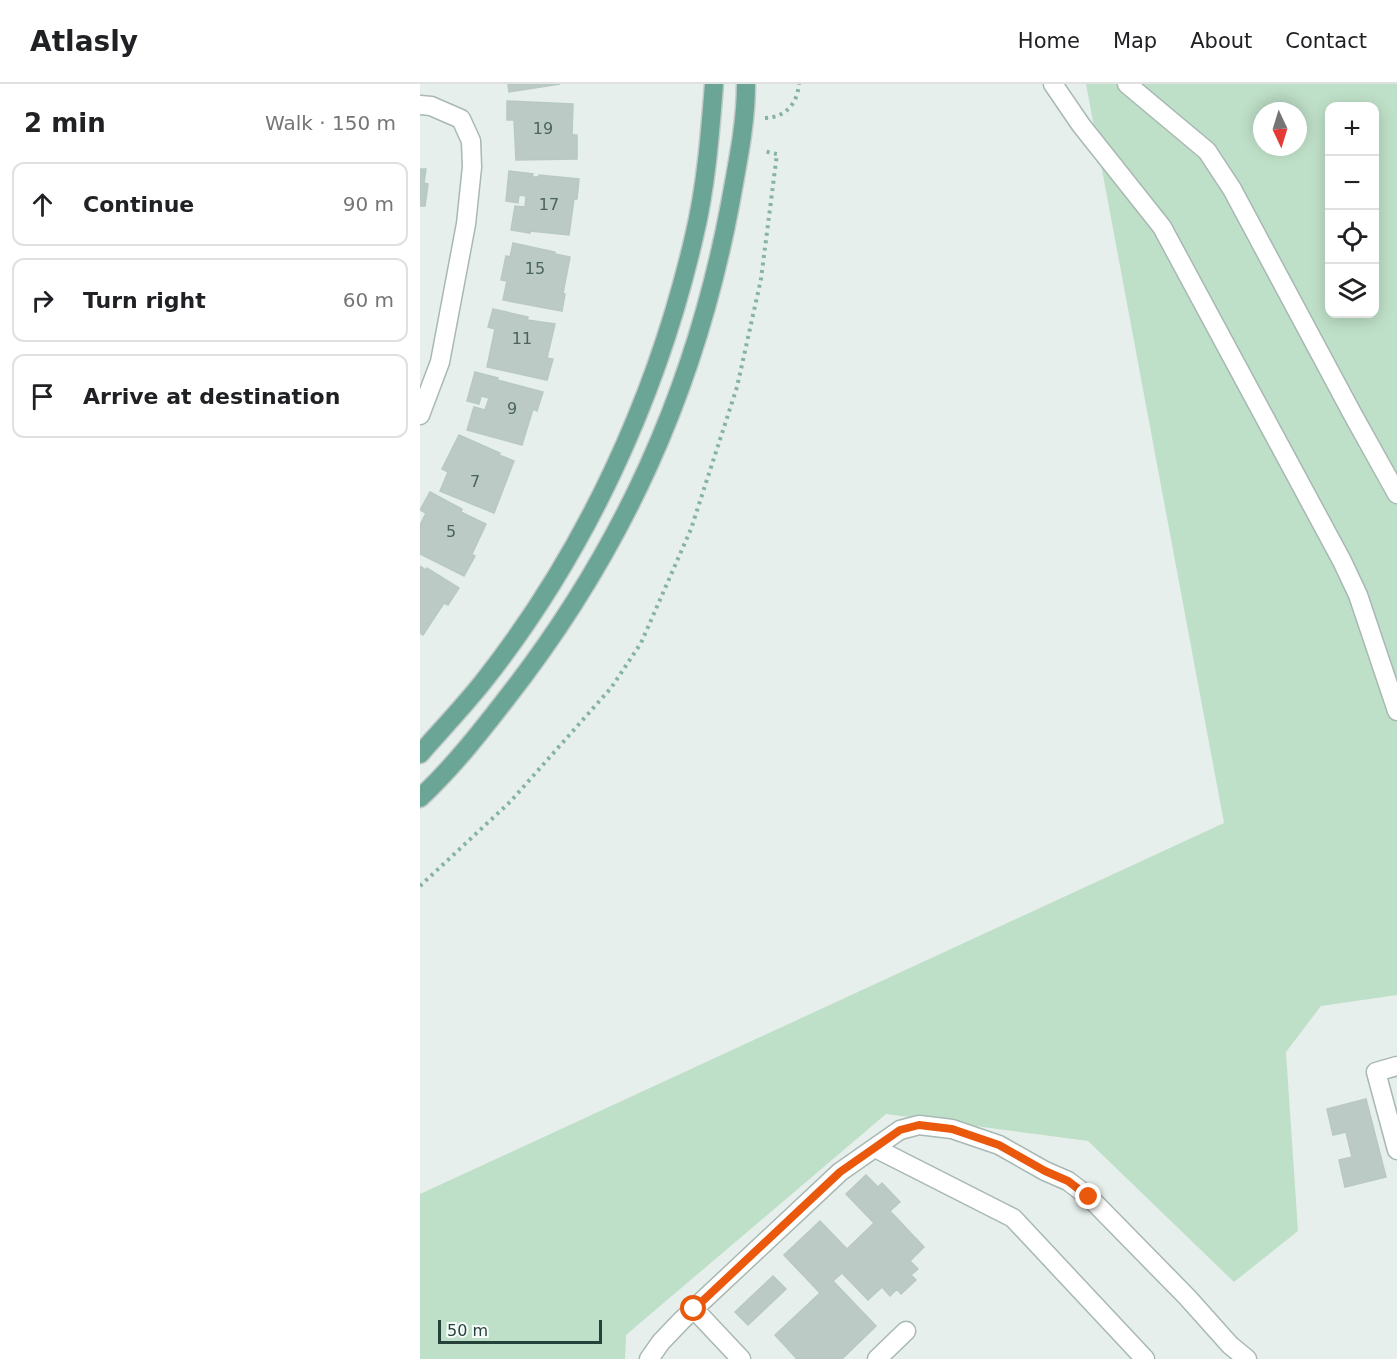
<!DOCTYPE html>
<meta charset="utf-8">
<style>
:root{--surface:#fff;--page:#f6f6f6;--text:#202124;--muted:#757577;--line:#e0e0e0}
body{margin:0;font-family:"DejaVu Sans",sans-serif;background:var(--page);color:var(--text)}
.controls{position:absolute;right:18px;top:18px;display:grid;overflow:hidden;border-radius:12px;box-shadow:0 3px 15px #0003}
.controls button{width:54px;height:54px;display:grid;place-items:center;padding:0;border:0;border-bottom:2px solid var(--line);background:var(--surface);color:var(--text);font:30px sans-serif}
.compass{position:absolute;left:833px;top:18px;width:54px;height:54px;border-radius:50%;background:var(--surface);box-shadow:0 3px 15px #0003;rotate:176deg}
.scale{position:absolute;left:18px;bottom:15px;width:164px;box-sizing:border-box;padding-left:6px;border:3px solid #24423a;border-top:0;font-size:16px;line-height:21px;white-space:nowrap;color:#24423a;-webkit-text-stroke:4px #f7fbf9;paint-order:stroke}
.stop{position:absolute;width:18px;height:18px;margin:-14px;border:4px solid #ea580c;border-radius:50%;background:#fff}
.stop.end{background:#ea580c;border-color:#fff;box-shadow:0 2px 6px #0008}
.list{margin:0;padding:0;list-style:none}
h2{display:flex;justify-content:space-between;align-items:center;height:78px;margin:0;padding:0 24px;font-size:26px}
h2 small{font-size:20px;font-weight:400;color:var(--muted)}
.list li{display:grid;grid-template-columns:39px 1fr auto;gap:18px;align-items:center;box-sizing:border-box;height:84px;margin:0 12px 12px;padding:0 12px;border:2px solid var(--line);border-radius:12px}
.list b{display:block;font-size:22px;white-space:nowrap}
.list em{font-size:20px;font-style:normal;color:var(--muted)}
.icon{flex:none;width:33px;height:33px;fill:none;stroke:currentColor;stroke-width:2;stroke-linecap:round;stroke-linejoin:round}
.map{position:relative;flex:none;width:977px;height:1275px;overflow:hidden}
header{display:flex;align-items:center;gap:36px;box-sizing:border-box;height:84px;padding:0 30px;background:var(--surface);border-bottom:2px solid var(--line)}
header strong{font-size:28px}
nav{display:flex;gap:33px;margin-inline-start:auto;font-size:21px}
main{display:flex}
aside{flex:1;background:var(--surface)}
.map>svg:first-child{display:block}
</style>
<header>
<strong>Atlasly</strong>
<nav><a>Home</a><a>Map</a><a>About</a><a>Contact</a></nav>
</header>
<main>
<aside>
<h2>2 min<small>Walk · 150 m</small></h2>
<ul class="list">
<li><svg class="icon" aria-label="ahead" viewBox="0 0 24 24"><path d="M12 20V5M6 11l6-6 6 6"/></svg><div><b>Continue</b></div><em>90 m</em></li>
<li><svg class="icon" aria-label="right" viewBox="0 0 24 24"><path d="M7 20v-9h11M14 6l5 5-5 5"/></svg><div><b>Turn right</b></div><em>60 m</em></li>
<li><svg class="icon" aria-label="arrive" viewBox="0 0 24 24"><path d="M6 21V4h12l-3 4 3 4H6"/></svg><div><b>Arrive at destination</b></div></li>
</ul>
</aside>
<div class="map">
<svg width="977" height="1275" viewBox="0 0 977 1275">
<rect width="100%" height="100%" fill="#e6efeb"/>
<path fill="#bfe0c8" fill-rule="evenodd" d="M666 0H977V911L901 922 866 968 878 1147 814 1198 668 1057 466 1030 206 1251 205 1275H0V1110L804 739ZM910 22H954V230H910ZM842 27H878V63H842Z"/>
<path fill="#bbcac4" stroke="#b8c9c2" stroke-width="1.5" d="M88 0H140L89 8Z
M87 17 153 20 152 51H157V75L96 76 94 36H87Z
M0 85H6L4 99 8 100 5 122H0Z
M89 87 113 90 112 93H119V91L159 95 157 115H154L149 151 110 147V149L91 146 95 122 105 123 106 112 99 111 98 119 86 117Z
M93 159 135 168V170L150 173 143 209 145 210 142 227 83 216 87 197 81 196 86 172 90 173Z
M73 225 108 233 107 236 135 240 127 274 133 275 127 296 67 283 75 245 68 243Z
M55 288 78 294 77 296 123 308 117 327 113 325 102 361 47 346 54 323 65 326 69 314 61 312 59 320 47 317Z
M39 351 80 369 79 371 94 377 74 429 20 407 28 388 22 385Z
M10 408 42 425 41 428 49 432 66 440 52 470 55 472 44 492 0 470V441L6 429 0 426Z
M0 482 6 486 7 484 39 504 28 521 24 519 3 551 0 549Z
M946 1015 966 1093 925 1103 919 1076 932 1073 926 1048 913 1051 907 1025Z
M446 1091 458 1103 462 1099 480 1118 470 1127 504 1163 490 1177 498 1185 491 1191 496 1196 481 1210 477 1205 470 1212 462 1203 448 1216 422 1189 413 1197 456 1242 422 1275H377L355 1251 400 1209 364 1171 400 1137 427 1165 454 1139 426 1110Z
M353 1192 366 1205 328 1241 315 1228Z"/>
<g fill="none" stroke-linecap="round" stroke-linejoin="round">
<g stroke="#a8b8b2" stroke-width="21">
<path id="minor" d="M633 0 661 41 742 143 922 477 938 511 977 627
M707 0 787 67 812 105 933 331 977 410
M0 21 11 22 41 35 51 57 52 83 46 140 20 278 0 331
M977 982 956 988 977 1066
M455 1064 593 1134 725 1275
M274 1225 321 1275
M229 1275 241 1258 262 1236 420 1088 480 1046 499 1041 532 1045 579 1061 625 1087 648 1097 669 1113 768 1214 810 1261 827 1275
M457 1275 486 1247"/>
</g>
<g stroke="#c2cac8" stroke-width="21">
<path id="major" d="M0 670C21 646 43 623 63 598 165 469 237 313 274 153 286 103 290 51 294 0
M0 714C32 684 59 650 86 615 202 467 275 306 310 121 317 81 326 41 326 0"/>
</g>
<path stroke="#86b3a5" stroke-width="4" stroke-dasharray="3 4.5" stroke-linecap="butt" d="M345 34C366 33 377 20 379 0
M0 802 90 718 191 604 221 559 271 445 317 303 341 195 357 70 343 67"/>
<use href="#minor" stroke="#fff" stroke-width="18"/>
<use href="#major" stroke="#6aa596" stroke-width="18"/>
</g>
<g fill="none" stroke-linecap="round" stroke-linejoin="round">
<path stroke="#ea580c" stroke-width="8" d="M274 1225 420 1088 480 1046 499 1041 532 1045 579 1061 625 1087 648 1097 669 1113"/>
</g>
<g text-anchor="middle" stroke-width="5" stroke-linejoin="round" paint-order="stroke">
<g font-size="16" fill="#4a645c">
<text x="123" y="50">19</text>
<text x="129" y="126">17</text>
<text x="115" y="190">15</text>
<text x="102" y="260">11</text>
<text x="92" y="330">9</text>
<text x="55" y="403">7</text>
<text x="31" y="453">5</text>
</g>
</g>
</svg>
<div class="controls">
<button>+</button>
<button>−</button>
<button><svg class="icon" aria-label="locate" viewBox="0 0 24 24"><circle cx="12" cy="12" r="6"/><path d="M12 2v4M12 18v4M2 12h4M18 12h4"/></svg></button>
<button><svg class="icon" aria-label="layers" viewBox="0 0 24 24"><path d="M12 4l9 5-9 5-9-5zM3 14l9 5 9-5"/></svg></button>
</div>
<svg class="compass" viewBox="-18 -18 36 36"><path d="M0-13l5 13h-10z" fill="#e53935"/><path d="M0 13l5-13h-10z" fill="#757577"/></svg>
<div class="scale">50 m</div>
<div class="stop" style="left:274px;top:1225px"></div>
<div class="stop end" style="left:669px;top:1113px"></div>
</div>
</main>
